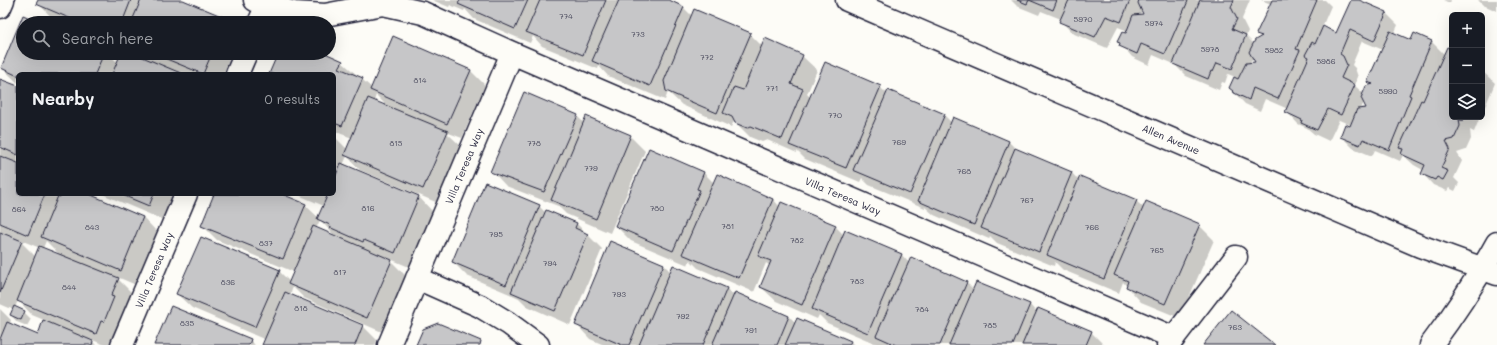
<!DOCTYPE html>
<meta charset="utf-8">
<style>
:root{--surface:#171b24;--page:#242831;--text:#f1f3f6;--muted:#9ea1a6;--line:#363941}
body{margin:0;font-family:Mali,sans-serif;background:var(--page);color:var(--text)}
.controls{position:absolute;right:12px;top:12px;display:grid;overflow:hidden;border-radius:6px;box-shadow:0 4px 16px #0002}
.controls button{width:36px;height:36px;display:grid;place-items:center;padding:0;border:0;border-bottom:1px solid var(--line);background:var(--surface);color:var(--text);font:20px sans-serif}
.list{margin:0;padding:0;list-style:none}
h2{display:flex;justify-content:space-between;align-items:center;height:52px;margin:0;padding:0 16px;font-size:17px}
h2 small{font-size:13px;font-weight:400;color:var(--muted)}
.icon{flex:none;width:22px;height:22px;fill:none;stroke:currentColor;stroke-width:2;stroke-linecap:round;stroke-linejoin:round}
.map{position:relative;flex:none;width:1497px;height:345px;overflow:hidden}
.search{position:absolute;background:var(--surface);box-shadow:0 4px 16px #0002;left:16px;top:16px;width:320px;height:44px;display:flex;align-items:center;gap:10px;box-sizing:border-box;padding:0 14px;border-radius:22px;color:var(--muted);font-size:15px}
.panel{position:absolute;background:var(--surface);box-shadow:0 4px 16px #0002;left:16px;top:72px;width:320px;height:124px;border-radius:6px}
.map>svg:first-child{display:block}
</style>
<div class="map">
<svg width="1497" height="345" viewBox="0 0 1497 345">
<rect width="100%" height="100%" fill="#fdfcf7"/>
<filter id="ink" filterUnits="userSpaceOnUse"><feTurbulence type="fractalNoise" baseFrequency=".025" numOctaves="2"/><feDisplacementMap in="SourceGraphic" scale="8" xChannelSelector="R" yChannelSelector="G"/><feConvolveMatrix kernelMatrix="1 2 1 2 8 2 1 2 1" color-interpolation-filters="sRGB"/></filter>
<g filter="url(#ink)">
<path fill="#0003" fill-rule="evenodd" d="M39 0H181L226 19 230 23H64L52 18 38 3Z
M432 0H666L683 7 692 16 750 34 762 46 802 56 817 70 807 94 811 98 880 87 887 94 944 115 952 123 954 119 1009 142 1018 151 1072 173 1079 181 1136 201 1144 208 1199 225 1214 240 1180 318 1141 302 1123 282 1119 293 1063 270 1055 262 1054 266 997 243 990 236 989 239 934 215 925 207V208L869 185 862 178 860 182 805 159 797 151V153L767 140 762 142 750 137 734 121 731 127 682 105 668 92 665 100 608 76 599 66 598 69 542 46 533 36 530 43 474 19 465 9 464 11 450 5 449 7Z
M1011 0H1250L1242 19 1248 31 1246 36 1254 44 1262 38 1257 33 1271 4 1261 0H1325L1331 6 1322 27 1337 34 1352 0H1357L1386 13 1398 25 1394 34 1411 41 1415 34 1432 42 1445 55 1452 50V117H1480L1474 132 1470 130 1471 139 1466 150 1457 153 1462 161 1454 178 1459 183 1455 191 1449 188 1447 191 1433 185 1422 173 1423 170 1414 165 1403 155 1400 161 1375 150 1372 156 1353 148 1342 137 1351 125 1339 120 1329 141 1314 134 1307 128 1298 124 1287 112 1288 109 1265 99 1260 111 1245 104 1230 88 1235 77 1228 74 1225 83 1222 82 1219 90 1186 76 1174 64 1153 55 1149 65 1132 57 1119 42 1126 35 1128 31 1118 27 1107 48 1072 33 1061 21V19L1041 11 1039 15 1017 6ZM1142 10 1145 15H1140ZM1362 41 1383 50 1368 82 1372 85 1364 94 1354 85 1358 77 1355 68 1352 65ZM1253 57 1257 63H1250ZM1364 102 1367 108 1361 109Z
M1443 0H1451L1450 3Z
M1478 0H1497V11L1483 5Z
M23 16 40 23H23V53H108L118 63 122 53H131L141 58 137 53H232L223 74H18V83L2 68Z
M279 53H322L342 62 372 88 471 71 485 85 462 138 446 132 462 147 438 203 360 170 347 156 343 165 419 197 433 212 409 267 388 258 406 276 382 332 304 298 293 287 290 295 363 326 377 340 375 345H263L266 340 192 308 177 294 279 271 290 282 294 272 217 240 202 225 215 194H280L305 205 319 218 324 206 296 194H334V136L348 150 352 138 334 131V74H270ZM376 95 388 107 374 101ZM320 220 333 234 340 237 344 241 316 229Z
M1482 71 1495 83 1482 114Z
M0 80 18 87V194H87L143 217 157 232 136 285 115 276 133 294 112 345H105L90 339 96 345H0V309L11 320 10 324 38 336 44 320 32 315 18 300 15 308 24 312 31 319 27 326 17 322 11 315 14 310 0 304ZM18 239 40 248 36 257ZM46 241 60 255 43 248Z
M577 116 584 123 630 136 645 151 610 233 566 214 558 206 506 186 492 171Z
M649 150 704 173 714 183 773 199 780 207 835 226 844 235 901 254 909 263 911 258 967 283 974 290 976 283 1030 305 1037 313 1091 332 1104 345H886L885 343 884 345H879L827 323 819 315 817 319 776 301 761 287 770 266 766 263 754 292 698 268 690 260 688 265 631 241 616 226Z
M102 194H174L163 220Z
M539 206 546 213 547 211 577 224 602 249 570 325 527 306 519 298 467 276 453 262Z
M611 242 664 265 671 272 674 266 727 289 734 296 789 316 796 323 851 342 854 345H604L590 339 576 324Z
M250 340 255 345H155Z"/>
<path fill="#c6c6c8" stroke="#22223b" d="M38 0H131L122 23H81L36 4Z
M141 0H183L226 18 224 23H131Z
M460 0H528L515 29 458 4Z
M540 0H606L583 55 526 32Z
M619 0H669L684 7 650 86 592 61Z
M1017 0H1057L1053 10 1029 0 1027 4Z
M1069 0H1130L1121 22 1106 16 1095 37 1059 22Z
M1139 0H1186L1188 1 1165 54 1141 44 1137 54 1119 46 1120 43 1117 42 1122 32 1126 33 1133 15 1143 14 1138 3Z
M1200 0H1234L1231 7 1237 19 1232 29 1246 35 1232 69 1217 63 1213 72 1211 71 1208 79 1173 64Z
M1272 0H1317L1296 49 1300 50 1278 99 1253 88 1249 100 1232 92 1233 91 1229 88 1234 77 1238 79 1246 63 1255 62 1249 52 1255 40 1262 36 1256 34Z
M1351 0H1359L1387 12 1374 41 1350 30 1340 54 1343 56 1347 65 1341 78 1355 85 1341 115 1328 109 1317 130 1301 123 1302 120 1285 112 1309 57 1305 55 1312 42 1315 44 1323 26 1336 33Z
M694 9 751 33 717 113 666 91 664 81Z
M23 15 42 23H23V53H104L95 74H18V76L1 68Z
M1390 31 1411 40 1414 33 1432 41 1409 95 1411 96 1389 150 1363 139 1360 145 1340 137 1345 124 1350 126 1357 109 1366 108 1361 98 1366 86 1373 84 1367 82Z
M393 36 471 70 447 124 370 90Z
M765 38 803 55 791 84 803 89 782 139 751 126 747 128 735 123 732 117 723 113 734 87 743 90Z
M1447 47 1452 49V117H1464L1462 121 1459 119 1460 126 1454 139 1446 141 1450 149 1441 168 1448 171 1443 180 1437 177 1435 180 1421 174 1425 165 1401 154 1403 149 1399 148 1421 100 1423 101Z
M121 53H133L183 74H112Z
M152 53H212L203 74Z
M278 53H325L343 61 339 68 363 78 342 126 334 123V74H269Z
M825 62 881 86 846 168 789 145Z
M0 79 18 86V155L0 147Z
M888 90 945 114 910 194 853 170Z
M524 92 578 115 544 192 490 172Z
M368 98 448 131 423 189 344 155Z
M586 116 631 135 596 219 551 200Z
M953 117 1009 141 974 225 918 201Z
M649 148 704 172 697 189 700 190 673 251 615 226Z
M1015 148 1072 172 1039 252 981 228Z
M0 156 18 163V194H45L28 235 0 223Z
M341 163 419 196 395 253 364 240 363 242 329 227 330 225 317 219 328 194H334V180Z
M717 174 773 199 739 278 682 254Z
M1080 176 1137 200 1104 279 1047 255Z
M485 182 540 205 506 285 452 262Z
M61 194H89L143 217 121 271 41 237 58 196 60 197Z
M120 194H154L149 206Z
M214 194H282L306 204 283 259 201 226Z
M1146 201 1200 224 1165 304 1126 287 1128 281 1114 275Z
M781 202 836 225 802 305 760 287 771 261 758 256Z
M546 210 577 223 575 228 588 234 555 311 511 292Z
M313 226 392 260 367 318 288 284Z
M845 230 902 254 868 333 812 309Z
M0 232 22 241 0 293Z
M201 237 280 270 255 327 176 294Z
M610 241 664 264 629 345H622L575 325Z
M39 246 119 278 111 296 114 297 104 322 101 321 96 334 17 301Z
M911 257 967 282 940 345H896L876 336Z
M673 265 727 288 703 345H639Z
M976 282 1030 304 1013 345H949Z
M285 292 363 325 355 345H262Z
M735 292 789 316 777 345H712Z
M14 306 25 311 21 320 10 315Z
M171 306 251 339 249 345H154Z
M1038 308 1092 331 1086 345H1022Z
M1231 310 1275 345H1203Z
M797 318 851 341 849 345H785Z
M43 320 93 341 92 345H0V339L7 322 38 335Z
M438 323 481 341 480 345H416L423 329Z"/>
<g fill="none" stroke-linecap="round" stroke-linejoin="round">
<g stroke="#22223b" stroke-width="25">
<path id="minor" d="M255 0 267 5 294 13 325 15 383 4 423 13 512 53 1174 338
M0 7 3 0
M259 23 267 5
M237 74 246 53
M417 278 480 306 508 323 538 345
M122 345 186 194
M389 345 512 53
M1168 345 1236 257"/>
</g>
<g stroke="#22223b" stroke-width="25">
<path id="tertiary" d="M847 0 1420 246 1497 274"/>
</g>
<g stroke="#22223b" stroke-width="25">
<path id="secondary" d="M1431 345C1456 312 1477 279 1497 243"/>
</g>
<use href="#minor" stroke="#fdfcf7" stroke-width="22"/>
<use href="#tertiary" stroke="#fdfcf7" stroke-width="22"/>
<use href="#secondary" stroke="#fdfcf7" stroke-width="22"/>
</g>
</g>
<g text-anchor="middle" stroke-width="3.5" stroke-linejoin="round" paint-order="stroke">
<g font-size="8" fill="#4b4b5e">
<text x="566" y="19">774</text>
<text x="1083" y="22">5970</text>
<text x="1154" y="26">5974</text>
<text x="638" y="37">773</text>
<text x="1210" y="52">5978</text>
<text x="1274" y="53">5982</text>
<text x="707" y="60">772</text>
<text x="1326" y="64">5986</text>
<text x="420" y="83">814</text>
<text x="772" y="91">771</text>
<text x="1388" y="94">5990</text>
<text x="835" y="118">770</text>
<text x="899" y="145">769</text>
<text x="396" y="146">815</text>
<text x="534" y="146">778</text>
<text x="591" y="171">779</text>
<text x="964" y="174">768</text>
<text x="1027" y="203">767</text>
<text x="368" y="211">816</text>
<text x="657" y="211">780</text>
<text x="19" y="212">864</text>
<text x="728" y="229">781</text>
<text x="92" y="230">843</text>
<text x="1092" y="230">766</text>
<text x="496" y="237">795</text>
<text x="797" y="243">782</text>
<text x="266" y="246">837</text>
<text x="1157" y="253">765</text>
<text x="550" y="266">794</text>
<text x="340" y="275">817</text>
<text x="857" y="284">783</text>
<text x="228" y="285">836</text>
<text x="69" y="290">844</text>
<text x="619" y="297">793</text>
<text x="301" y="311">818</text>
<text x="922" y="312">784</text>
<text x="683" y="319">792</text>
<text x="187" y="326">835</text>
<text x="990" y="328">785</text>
<text x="1235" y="330">763</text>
<text x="751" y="333">791</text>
</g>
<g font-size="10" fill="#22223b" stroke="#fdfcf7">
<text transform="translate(1171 139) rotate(23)" y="4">Allen Avenue</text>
<text transform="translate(464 166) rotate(-67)" y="4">Villa Teresa Way</text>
<text transform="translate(843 196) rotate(23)" y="4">Villa Teresa Way</text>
<text transform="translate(154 270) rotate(-67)" y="4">Villa Teresa Way</text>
</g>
</g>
</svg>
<div class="controls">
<button>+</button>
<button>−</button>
<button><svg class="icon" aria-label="layers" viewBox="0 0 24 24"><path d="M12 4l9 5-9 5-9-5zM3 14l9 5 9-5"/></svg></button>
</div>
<div class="search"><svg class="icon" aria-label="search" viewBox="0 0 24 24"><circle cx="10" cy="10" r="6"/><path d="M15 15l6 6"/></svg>Search here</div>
<section class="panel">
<h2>Nearby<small>0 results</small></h2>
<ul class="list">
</ul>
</section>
</div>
